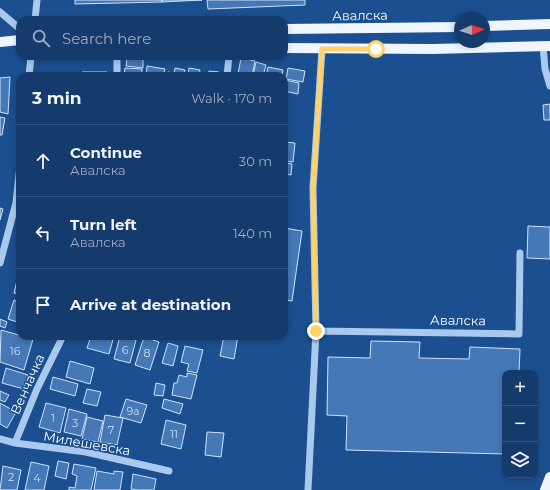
<!DOCTYPE html>
<meta charset="utf-8">
<style>
:root{--surface:#143b6b;--page:#1d4271;--text:#f1f3f6;--muted:#9dadc1;--line:#33557e}
body{margin:0;font-family:Montserrat,sans-serif;background:var(--page);color:var(--text)}
.controls{position:absolute;right:12px;bottom:12px;display:grid;overflow:hidden;border-radius:8px;box-shadow:0 2px 6px #0003}
.controls button{width:36px;height:36px;display:grid;place-items:center;padding:0;border:0;border-bottom:1px solid var(--line);background:var(--surface);color:var(--text);font:20px sans-serif}
.compass{position:absolute;left:454px;top:12px;width:36px;height:36px;border-radius:50%;background:var(--surface);box-shadow:0 2px 6px #0003;rotate:87deg}
.stop{position:absolute;width:12px;height:12px;margin:-9px;border:3px solid #ffd166;border-radius:50%;background:#fff}
.stop.end{background:#ffd166;border-color:#fff;box-shadow:0 1px 4px #0008}
.list{margin:0;padding:0;list-style:none}
h2{display:flex;justify-content:space-between;align-items:center;height:52px;margin:0;padding:0 16px;font-size:17px}
h2 small{font-size:13px;font-weight:400;color:var(--muted)}
.list li{display:grid;grid-template-columns:26px 1fr auto;gap:12px;align-items:center;box-sizing:border-box;height:72px;padding:0 16px;border-top:1px solid var(--line)}
.list b{display:block;font-size:15px;white-space:nowrap}
.list p{margin:0;font-size:13px;white-space:nowrap;color:var(--muted)}
.list em{font-size:13px;font-style:normal;color:var(--muted)}
.icon{flex:none;width:22px;height:22px;fill:none;stroke:currentColor;stroke-width:2;stroke-linecap:round;stroke-linejoin:round}
.map{position:relative;flex:none;width:550px;height:490px;overflow:hidden}
.search{position:absolute;background:var(--surface);box-shadow:0 2px 6px #0003;left:16px;top:16px;width:272px;height:44px;display:flex;align-items:center;gap:10px;box-sizing:border-box;padding:0 14px;border-radius:12px;color:var(--muted);font-size:15px}
.panel{position:absolute;background:var(--surface);box-shadow:0 2px 6px #0003;left:16px;top:72px;width:272px;height:268px;border-radius:12px}
.map>svg:first-child{display:block}
</style>
<div class="map">
<svg width="550" height="490" viewBox="0 0 550 490">
<rect width="100%" height="100%" fill="#1b4f8f"/>
<path fill="#4478b7" stroke="#cfe3fa" d="M75 0H162V2L75 4Z
M162 0H202L162 2Z
M207 0H305V5L208 9Z
M127 58 143 59V68L126 66Z
M241 58 255 61 252 76 238 74Z
M256 62 266 65 263 76H253Z
M147 66 165 69 163 76H146Z
M268 67 283 70 282 76H266Z
M125 68 142 69V76H124Z
M175 68 185 70 184 76H167L168 72 174 73Z
M189 68 200 70 199 76H188Z
M288 68 305 71 303 82 286 79Z
M209 71 219 72V76H208Z
M82 72H107V76H82Z
M10 77 8 114 0 112V78Z
M285 80 299 83 298 94 284 91Z
M550 104V120H544L543 105Z
M0 117 5 118 2 135H0Z
M285 142 295 143 293 162 284 161Z
M285 163 292 164 291 175 284 174Z
M0 208 3 209 0 220Z
M528 226 550 227V259L527 258Z
M284 228 302 231 292 301 284 300Z
M19 272 20 273V294L14 293Z
M14 300 20 303V323L8 319Z
M0 319 7 322 5 328 0 326Z
M1 330 33 339 24 370 0 362Z
M91 336H114L109 354 87 348Z
M120 336 136 340 130 363 114 359Z
M224 336H238L234 359 220 356Z
M144 337 159 342 150 370 135 365Z
M371 341 420 342 419 358 469 359 470 347 520 349 519 373H505V454L346 450 347 416 327 415 328 357 370 358Z
M168 343 178 346 173 366 162 363Z
M185 346 203 350 197 373 187 371 189 364 181 362Z
M70 361 94 368 90 384 66 377Z
M6 368 28 375 24 389 2 383Z
M187 373 197 375 191 399 172 395 174 383H177L179 375 187 377Z
M53 377 78 384 75 396 50 389Z
M156 383 165 385 163 396 154 395Z
M87 389 101 392 97 406 83 403Z
M0 391 9 395 5 402 0 400Z
M126 399 147 405 141 423 120 417Z
M164 399 183 404 180 414 162 408Z
M0 403 16 412 7 428 0 424Z
M46 403 66 408 60 433 39 427Z
M69 409 87 414 81 436 64 432Z
M105 415 123 418 117 445 100 442Z
M87 417 103 421 98 442 82 439Z
M166 420 186 425 181 449 161 444Z
M207 432 224 433 221 457 205 455Z
M58 461 69 463 66 479 55 476Z
M31 462 49 466 44 490H25Z
M74 464 96 468 91 490H69V487L75 488 77 476 72 474Z
M3 466 21 470 17 490H0Z
M97 471 114 474V471L123 472 120 490H94Z
M133 474 156 479 154 490H137L131 489Z"/>
<g fill="none" stroke-linecap="round" stroke-linejoin="round">
<path stroke="#a9c9ee" stroke-width="7" d="M0 12 20 29
M35 20 37 0
M543 46 545 69 550 86
M117 56V76
M29 76 31 56
M227 76 229 56
M0 263 16 203 20 166
M316 331 519 334 520 253
M0 439 15 443 86 452 169 471
M15 443 37 389 63 336
M308 490 316 331 313 188 322 49"/>
<path stroke="#f0f6ff" stroke-width="10" d="M484 26 550 24
M284 29 460 27
M0 42 20 40
M284 48 433 49 550 46
M545 490 550 477"/>
</g>
<g fill="none" stroke-linecap="round" stroke-linejoin="round">
<path stroke="#ffd166" stroke-width="5" d="M316 331 313 188 322 49H376"/>
</g>
<g text-anchor="middle" stroke-width="3" stroke-linejoin="round" paint-order="stroke">
<g font-size="11" fill="#d0dded">
<text x="125" y="354">6</text>
<text x="15" y="355">16</text>
<text x="147" y="357">8</text>
<text x="133" y="415">9a</text>
<text x="53" y="422">1</text>
<text x="75" y="427">3</text>
<text x="111" y="434">7</text>
<text x="174" y="438">11</text>
<text x="11" y="481">2</text>
<text x="37" y="482">4</text>
</g>
<g font-size="13" fill="#fff" stroke="#1b4f8f">
<text transform="translate(360 15) rotate(-1)" y="5">Авалска</text>
<text transform="translate(458 320) rotate(1)" y="5">Авалска</text>
<text transform="translate(27 384) rotate(-66)" y="5">Венчачка</text>
<text transform="translate(87 443) rotate(10)" y="5">Милешевска</text>
</g>
</g>
</svg>
<div class="controls">
<button>+</button>
<button>−</button>
<button><svg class="icon" aria-label="layers" viewBox="0 0 24 24"><path d="M12 4l9 5-9 5-9-5zM3 14l9 5 9-5"/></svg></button>
</div>
<svg class="compass" viewBox="-18 -18 36 36"><path d="M0-13l5 13h-10z" fill="#e53935"/><path d="M0 13l5-13h-10z" fill="#9dadc1"/></svg>
<div class="stop" style="left:376px;top:49px"></div>
<div class="stop end" style="left:316px;top:331px"></div>
<div class="search"><svg class="icon" aria-label="search" viewBox="0 0 24 24"><circle cx="10" cy="10" r="6"/><path d="M15 15l6 6"/></svg>Search here</div>
<section class="panel">
<h2>3 min<small>Walk · 170 m</small></h2>
<ul class="list">
<li><svg class="icon" aria-label="ahead" viewBox="0 0 24 24"><path d="M12 20V5M6 11l6-6 6 6"/></svg><div><b>Continue</b><p>Авалска</p></div><em>30 m</em></li>
<li><svg class="icon" aria-label="left" viewBox="0 0 24 24"><path d="M17 20v-9H6M10 6l-5 5 5 5"/></svg><div><b>Turn left</b><p>Авалска</p></div><em>140 m</em></li>
<li><svg class="icon" aria-label="arrive" viewBox="0 0 24 24"><path d="M6 21V4h12l-3 4 3 4H6"/></svg><div><b>Arrive at destination</b></div></li>
</ul>
</section>
</div>
